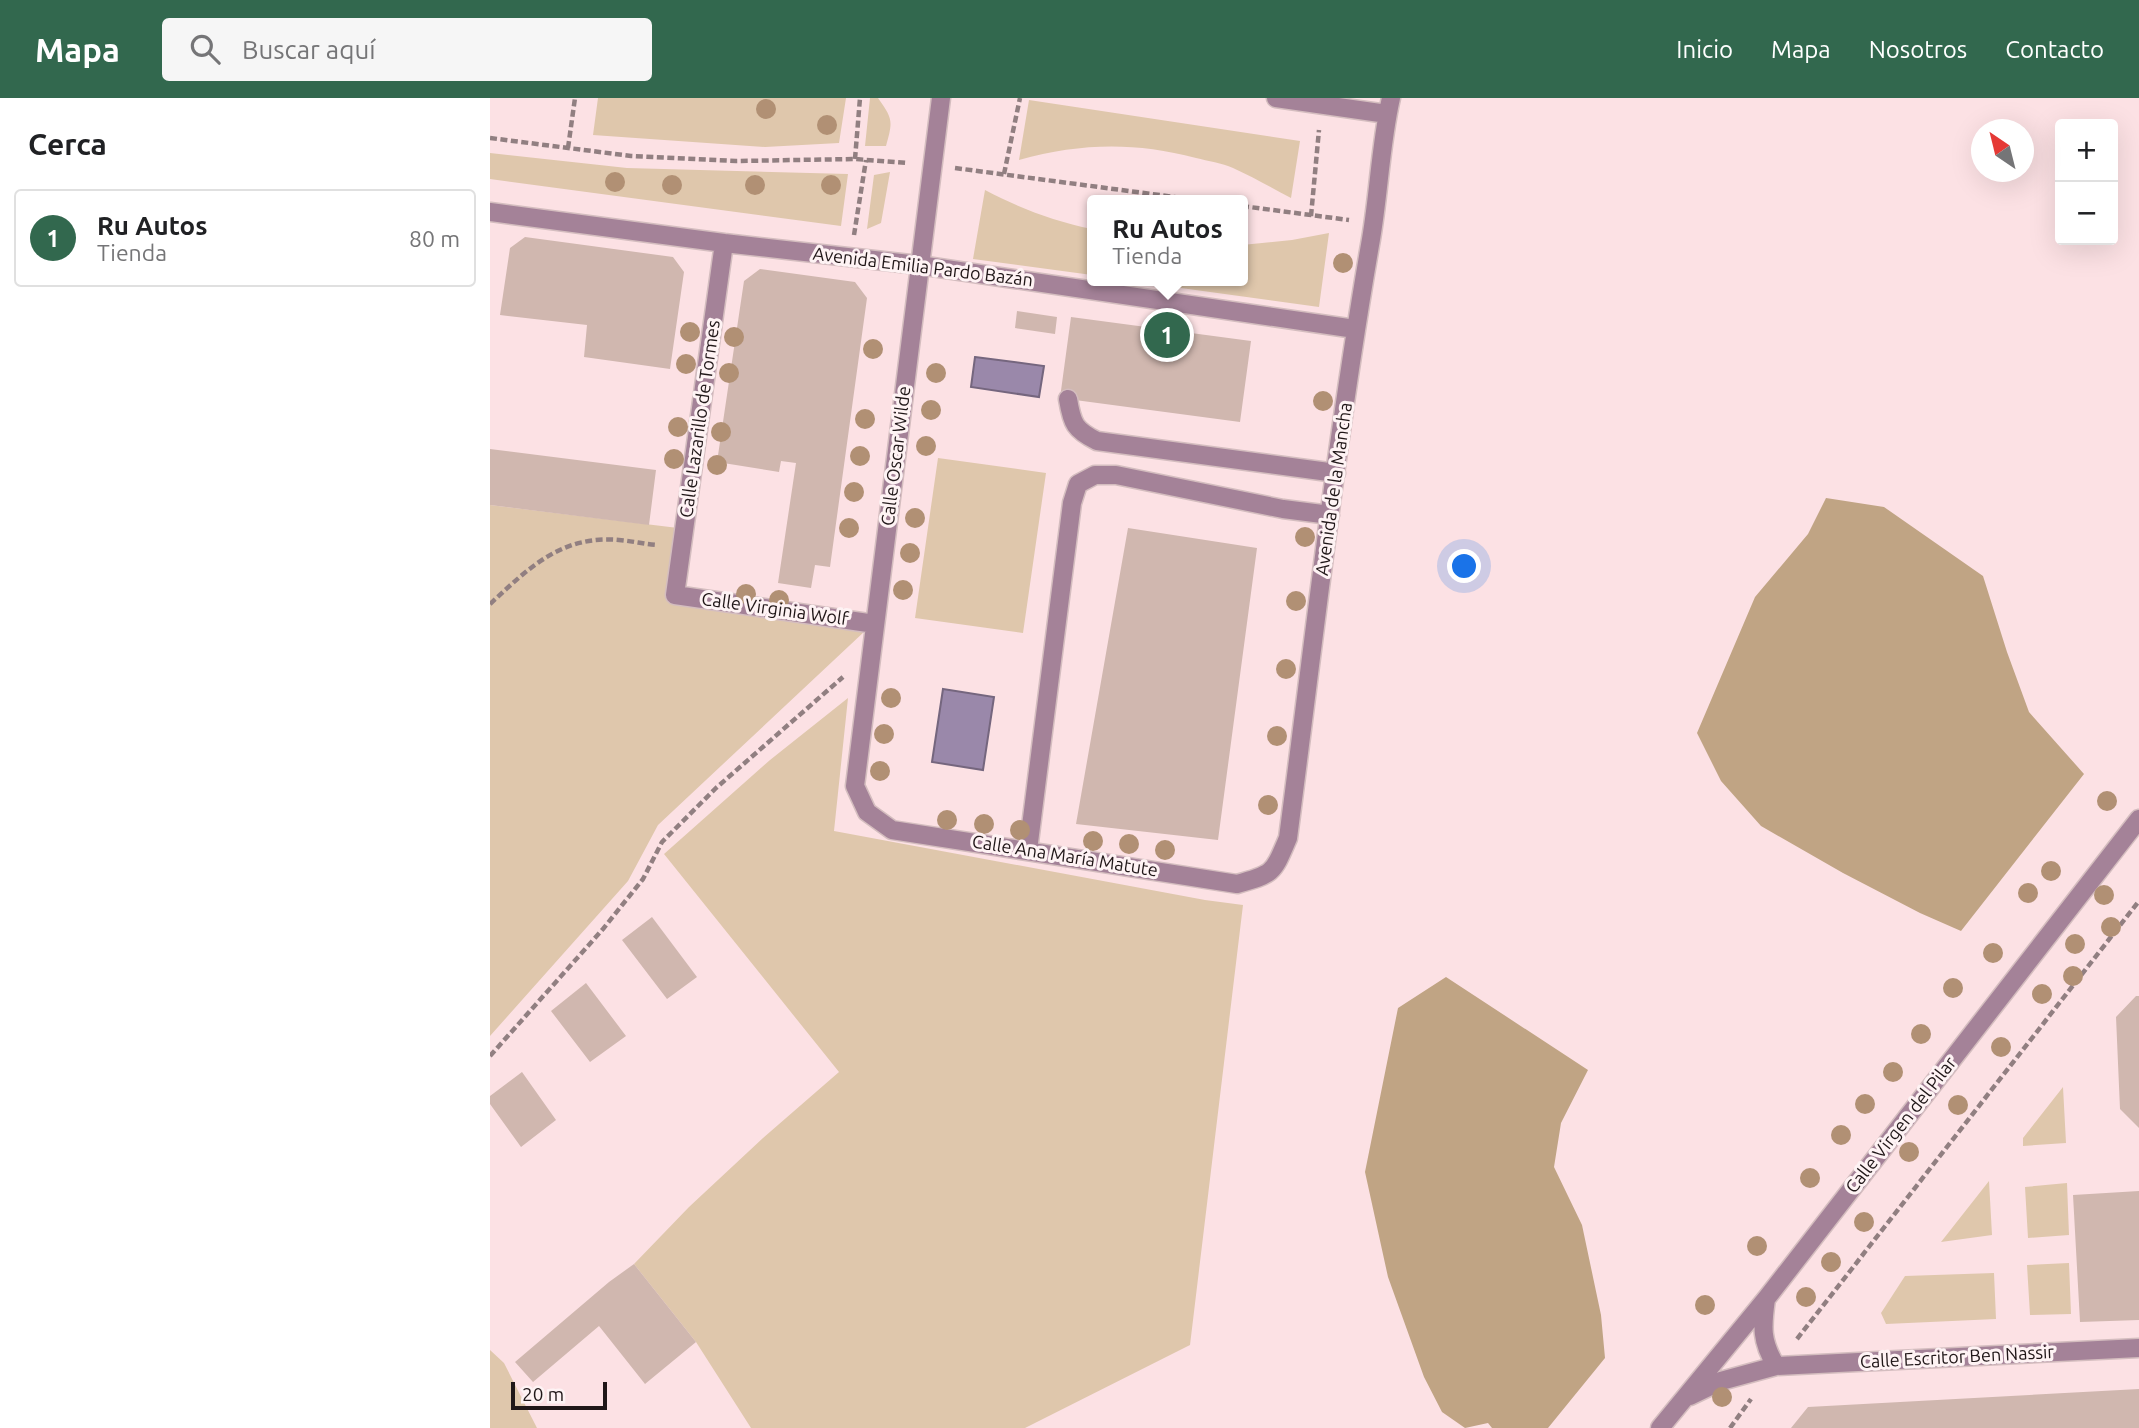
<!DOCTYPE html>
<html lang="es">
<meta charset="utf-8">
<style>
:root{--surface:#fff;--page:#f6f6f6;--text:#202124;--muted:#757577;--line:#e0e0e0;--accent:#32684e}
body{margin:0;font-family:Ubuntu,sans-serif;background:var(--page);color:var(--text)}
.controls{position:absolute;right:21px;top:21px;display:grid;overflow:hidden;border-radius:7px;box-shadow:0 7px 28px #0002}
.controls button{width:63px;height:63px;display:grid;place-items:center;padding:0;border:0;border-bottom:2px solid var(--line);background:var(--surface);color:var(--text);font:35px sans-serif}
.compass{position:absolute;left:1481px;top:21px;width:63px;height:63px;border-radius:50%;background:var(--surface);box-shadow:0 7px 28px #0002;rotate:325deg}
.scale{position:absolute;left:21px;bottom:18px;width:96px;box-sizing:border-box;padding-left:7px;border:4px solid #201718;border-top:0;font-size:19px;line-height:24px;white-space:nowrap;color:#201718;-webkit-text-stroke:5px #fef3f4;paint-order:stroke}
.you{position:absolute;left:975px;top:469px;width:24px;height:24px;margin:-18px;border:5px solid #fff;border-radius:50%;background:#1a73e8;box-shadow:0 0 0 10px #1a73e833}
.badge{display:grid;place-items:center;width:46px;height:46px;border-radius:50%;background:var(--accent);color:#fff;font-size:23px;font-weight:700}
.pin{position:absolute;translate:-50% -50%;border:4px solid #fff;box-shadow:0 2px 7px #0006}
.popup{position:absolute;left:597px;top:97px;width:161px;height:91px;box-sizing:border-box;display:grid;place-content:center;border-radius:7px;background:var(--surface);filter:drop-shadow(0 2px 5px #0005);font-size:23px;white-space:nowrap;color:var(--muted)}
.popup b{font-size:26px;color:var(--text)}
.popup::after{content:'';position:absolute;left:50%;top:100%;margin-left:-14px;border:14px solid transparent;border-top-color:var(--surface)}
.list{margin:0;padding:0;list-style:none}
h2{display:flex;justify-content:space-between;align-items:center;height:91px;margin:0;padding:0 28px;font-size:30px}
h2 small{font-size:23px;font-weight:400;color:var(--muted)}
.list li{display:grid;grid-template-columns:46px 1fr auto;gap:21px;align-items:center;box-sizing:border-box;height:98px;margin:0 14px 14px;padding:0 14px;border:2px solid var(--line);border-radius:7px}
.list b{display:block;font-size:26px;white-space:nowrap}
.list p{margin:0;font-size:23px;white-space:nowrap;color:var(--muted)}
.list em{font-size:23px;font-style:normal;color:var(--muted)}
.icon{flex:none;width:38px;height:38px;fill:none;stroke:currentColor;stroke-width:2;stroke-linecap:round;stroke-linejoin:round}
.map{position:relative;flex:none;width:1649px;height:1330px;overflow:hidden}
header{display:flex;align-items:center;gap:42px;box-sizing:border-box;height:98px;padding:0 35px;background:var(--accent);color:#fff}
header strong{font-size:33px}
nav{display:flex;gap:38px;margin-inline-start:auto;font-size:24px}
.search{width:490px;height:63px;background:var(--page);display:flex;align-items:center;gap:18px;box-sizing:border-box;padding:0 24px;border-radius:7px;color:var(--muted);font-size:26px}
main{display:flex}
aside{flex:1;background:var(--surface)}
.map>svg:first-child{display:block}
</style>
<header>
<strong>Mapa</strong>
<div class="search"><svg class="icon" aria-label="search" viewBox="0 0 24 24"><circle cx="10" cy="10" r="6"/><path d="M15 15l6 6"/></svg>Buscar aquí</div>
<nav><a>Inicio</a><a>Mapa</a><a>Nosotros</a><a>Contacto</a></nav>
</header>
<main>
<aside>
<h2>Cerca<small></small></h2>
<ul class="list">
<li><span class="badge">1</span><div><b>Ru Autos</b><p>Tienda</p></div><em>80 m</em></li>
</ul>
</aside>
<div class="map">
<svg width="1649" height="1330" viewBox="0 0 1649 1330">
<rect width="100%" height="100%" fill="#fce1e4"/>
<path fill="#dfc7ac" d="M108 0H356L349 45 275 49 103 37Z
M380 0H388C403 21 403 23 396 48H375Z
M539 2 810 43 801 100C782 90 763 79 743 70 732 65 718 63 706 60 644 44 591 45 529 62Z
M0 55 137 70 358 76 351 128 0 81Z
M400 74 391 125 377 131 384 77Z
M495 92C529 110 564 123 602 131V177L483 161Z
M839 135 829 209 640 183H752V147L802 142Z
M448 360 556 375 533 535 425 520Z
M0 407 188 430 179 502 375 533 168 727 138 783 0 938Z
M358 600 344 733 715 802 753 807 700 1247 535 1330H261L206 1244 144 1166 199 1109 273 1040 349 974 174 756 280 662Z
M1573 989 1576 1045 1533 1048V1040Z
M1499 1083 1502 1137 1451 1144Z
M1577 1085 1579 1137 1538 1140 1535 1089Z
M1579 1165 1581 1216 1540 1217 1537 1167Z
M1504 1175 1506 1221 1396 1226 1391 1215 1415 1178Z
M0 1252 14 1265 47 1330H0Z"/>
<path fill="#c0a484" d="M1336 400 1394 409 1493 478 1517 554 1539 614 1594 676 1471 833 1430 815 1353 775 1271 728 1231 683 1207 635 1265 499 1318 436Z
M956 879 1098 972 1071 1025 1064 1069 1092 1127 1111 1217 1115 1260 1058 1330H1002L998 1325 975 1330 952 1314 934 1279 898 1179 875 1074 908 910Z"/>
<path fill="#9a88aa" stroke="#75667e" stroke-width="2" d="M485 259 554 268 549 299 481 289Z
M453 591 504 599 493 672 442 664Z"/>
<path fill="#d0b7af" d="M35 139 183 159 194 174 180 271 94 259 97 227 10 217 20 150Z
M270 171 365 184 377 200 340 469 325 467 321 490 288 485 306 365 291 363 289 374 227 364 254 183Z
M527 213 567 219 565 236 525 230Z
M581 219 761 243 750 324 570 300Z
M0 351 166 372 159 427 0 407Z
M638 430 767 450 728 742 586 726Z
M162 819 207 879 177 901 132 842Z
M96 885 136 938 100 964 61 913Z
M1646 898H1649V1030L1630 1011 1626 919Z
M32 974 66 1022 31 1049 0 1006V998Z
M1649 1093V1222L1590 1224 1583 1097Z
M144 1166 206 1244 155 1286 109 1228 43 1284 25 1264 119 1184Z
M1649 1291V1330H1301L1318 1309Z"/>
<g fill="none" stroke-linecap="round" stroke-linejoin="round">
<g stroke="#d4bdbf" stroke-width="21">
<path id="minor" d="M451 0 365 688 377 714 402 732 747 786C784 776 783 775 798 740 824 542 846 343 880 147 889 98 890 48 901 0
M786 0 897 16
M0 114 234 145 429 167 865 231
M234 145 185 497 385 526
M578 301C582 326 585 332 607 343L846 375
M538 752 582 405 588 386 605 377H626L793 411 840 417
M1276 1201C1272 1229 1271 1243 1286 1268
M1200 1298 1231 1283 1286 1268 1649 1250
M1170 1330 1276 1201 1649 721"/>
</g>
<path stroke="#917f81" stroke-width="4.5" stroke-dasharray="7 3.5" stroke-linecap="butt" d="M0 40 141 58 246 63 365 61 418 65
M78 50 85 0
M365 61 370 0
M465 70 707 102
M514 76 530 0
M752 108 859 122
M821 118 829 32
M364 137 376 62
M0 506C39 470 71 437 129 442 142 443 154 446 167 447
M0 958 113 831 153 781 172 744 226 690 353 579
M1307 1241 1649 803
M1240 1330 1261 1301"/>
<use href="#minor" stroke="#a48298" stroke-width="18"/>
</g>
<g fill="#b19074">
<circle cx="276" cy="11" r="10"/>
<circle cx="337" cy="27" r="10"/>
<circle cx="125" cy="84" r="10"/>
<circle cx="182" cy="87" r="10"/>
<circle cx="265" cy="87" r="10"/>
<circle cx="341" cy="87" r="10"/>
<circle cx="853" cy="165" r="10"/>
<circle cx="200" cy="234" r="10"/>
<circle cx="244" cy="239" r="10"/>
<circle cx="383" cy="251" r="10"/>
<circle cx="196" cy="266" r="10"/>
<circle cx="239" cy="275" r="10"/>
<circle cx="446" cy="275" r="10"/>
<circle cx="833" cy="303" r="10"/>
<circle cx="441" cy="312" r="10"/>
<circle cx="375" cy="321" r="10"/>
<circle cx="188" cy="329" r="10"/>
<circle cx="231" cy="334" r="10"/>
<circle cx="436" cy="348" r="10"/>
<circle cx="370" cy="358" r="10"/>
<circle cx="184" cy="361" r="10"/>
<circle cx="227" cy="367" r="10"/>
<circle cx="364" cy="394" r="10"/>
<circle cx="425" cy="420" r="10"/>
<circle cx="359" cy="430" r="10"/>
<circle cx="815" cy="439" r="10"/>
<circle cx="420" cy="455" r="10"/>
<circle cx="413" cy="492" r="10"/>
<circle cx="256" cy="496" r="10"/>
<circle cx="289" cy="502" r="10"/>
<circle cx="806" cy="503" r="10"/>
<circle cx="796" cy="571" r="10"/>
<circle cx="401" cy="600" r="10"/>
<circle cx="394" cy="636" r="10"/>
<circle cx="787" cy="638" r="10"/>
<circle cx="390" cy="673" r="10"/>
<circle cx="1617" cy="703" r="10"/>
<circle cx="778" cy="707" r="10"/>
<circle cx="457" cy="722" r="10"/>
<circle cx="494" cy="726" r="10"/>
<circle cx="530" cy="732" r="10"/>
<circle cx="603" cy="743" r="10"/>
<circle cx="639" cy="746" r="10"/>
<circle cx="675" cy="752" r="10"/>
<circle cx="1561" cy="773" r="10"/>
<circle cx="1538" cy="795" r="10"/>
<circle cx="1614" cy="797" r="10"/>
<circle cx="1621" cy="829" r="10"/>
<circle cx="1585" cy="846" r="10"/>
<circle cx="1503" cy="855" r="10"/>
<circle cx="1583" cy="878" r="10"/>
<circle cx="1463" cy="890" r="10"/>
<circle cx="1552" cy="896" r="10"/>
<circle cx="1431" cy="936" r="10"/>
<circle cx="1511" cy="949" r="10"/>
<circle cx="1403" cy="974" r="10"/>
<circle cx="1375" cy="1006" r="10"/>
<circle cx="1468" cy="1007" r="10"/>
<circle cx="1351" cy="1037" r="10"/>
<circle cx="1419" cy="1054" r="10"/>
<circle cx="1320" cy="1080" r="10"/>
<circle cx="1374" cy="1124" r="10"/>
<circle cx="1267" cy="1148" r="10"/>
<circle cx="1341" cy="1164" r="10"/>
<circle cx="1316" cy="1199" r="10"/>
<circle cx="1215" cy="1207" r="10"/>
<circle cx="1232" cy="1299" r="10"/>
</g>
<g text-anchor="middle" stroke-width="6" stroke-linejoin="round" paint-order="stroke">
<g font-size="18" fill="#201718" stroke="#fef3f4">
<text transform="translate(433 169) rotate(7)" y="6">Avenida Emilia Pardo Bazán</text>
<text transform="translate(210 321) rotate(-82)" y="6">Calle Lazarillo de Tormes</text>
<text transform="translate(406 358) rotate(-83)" y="6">Calle Oscar Wilde</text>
<text transform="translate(844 391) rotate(-82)" y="6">Avenida de la Mancha</text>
<text transform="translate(285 511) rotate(8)" y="6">Calle Virginia Wolf</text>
<text transform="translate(575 758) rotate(9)" y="6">Calle Ana María Matute</text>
<text transform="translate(1411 1027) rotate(-52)" y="6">Calle Virgen del Pilar</text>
<text transform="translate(1467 1259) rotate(-3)" y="6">Calle Escritor Ben Nassir</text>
</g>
</g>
</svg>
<div class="controls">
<button>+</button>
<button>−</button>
</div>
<svg class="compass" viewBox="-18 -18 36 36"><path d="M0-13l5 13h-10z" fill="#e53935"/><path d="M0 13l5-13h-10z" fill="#757577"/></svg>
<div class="scale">20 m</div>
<div class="you"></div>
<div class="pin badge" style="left:677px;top:237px">1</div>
<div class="popup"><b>Ru Autos</b>Tienda</div>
</div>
</main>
